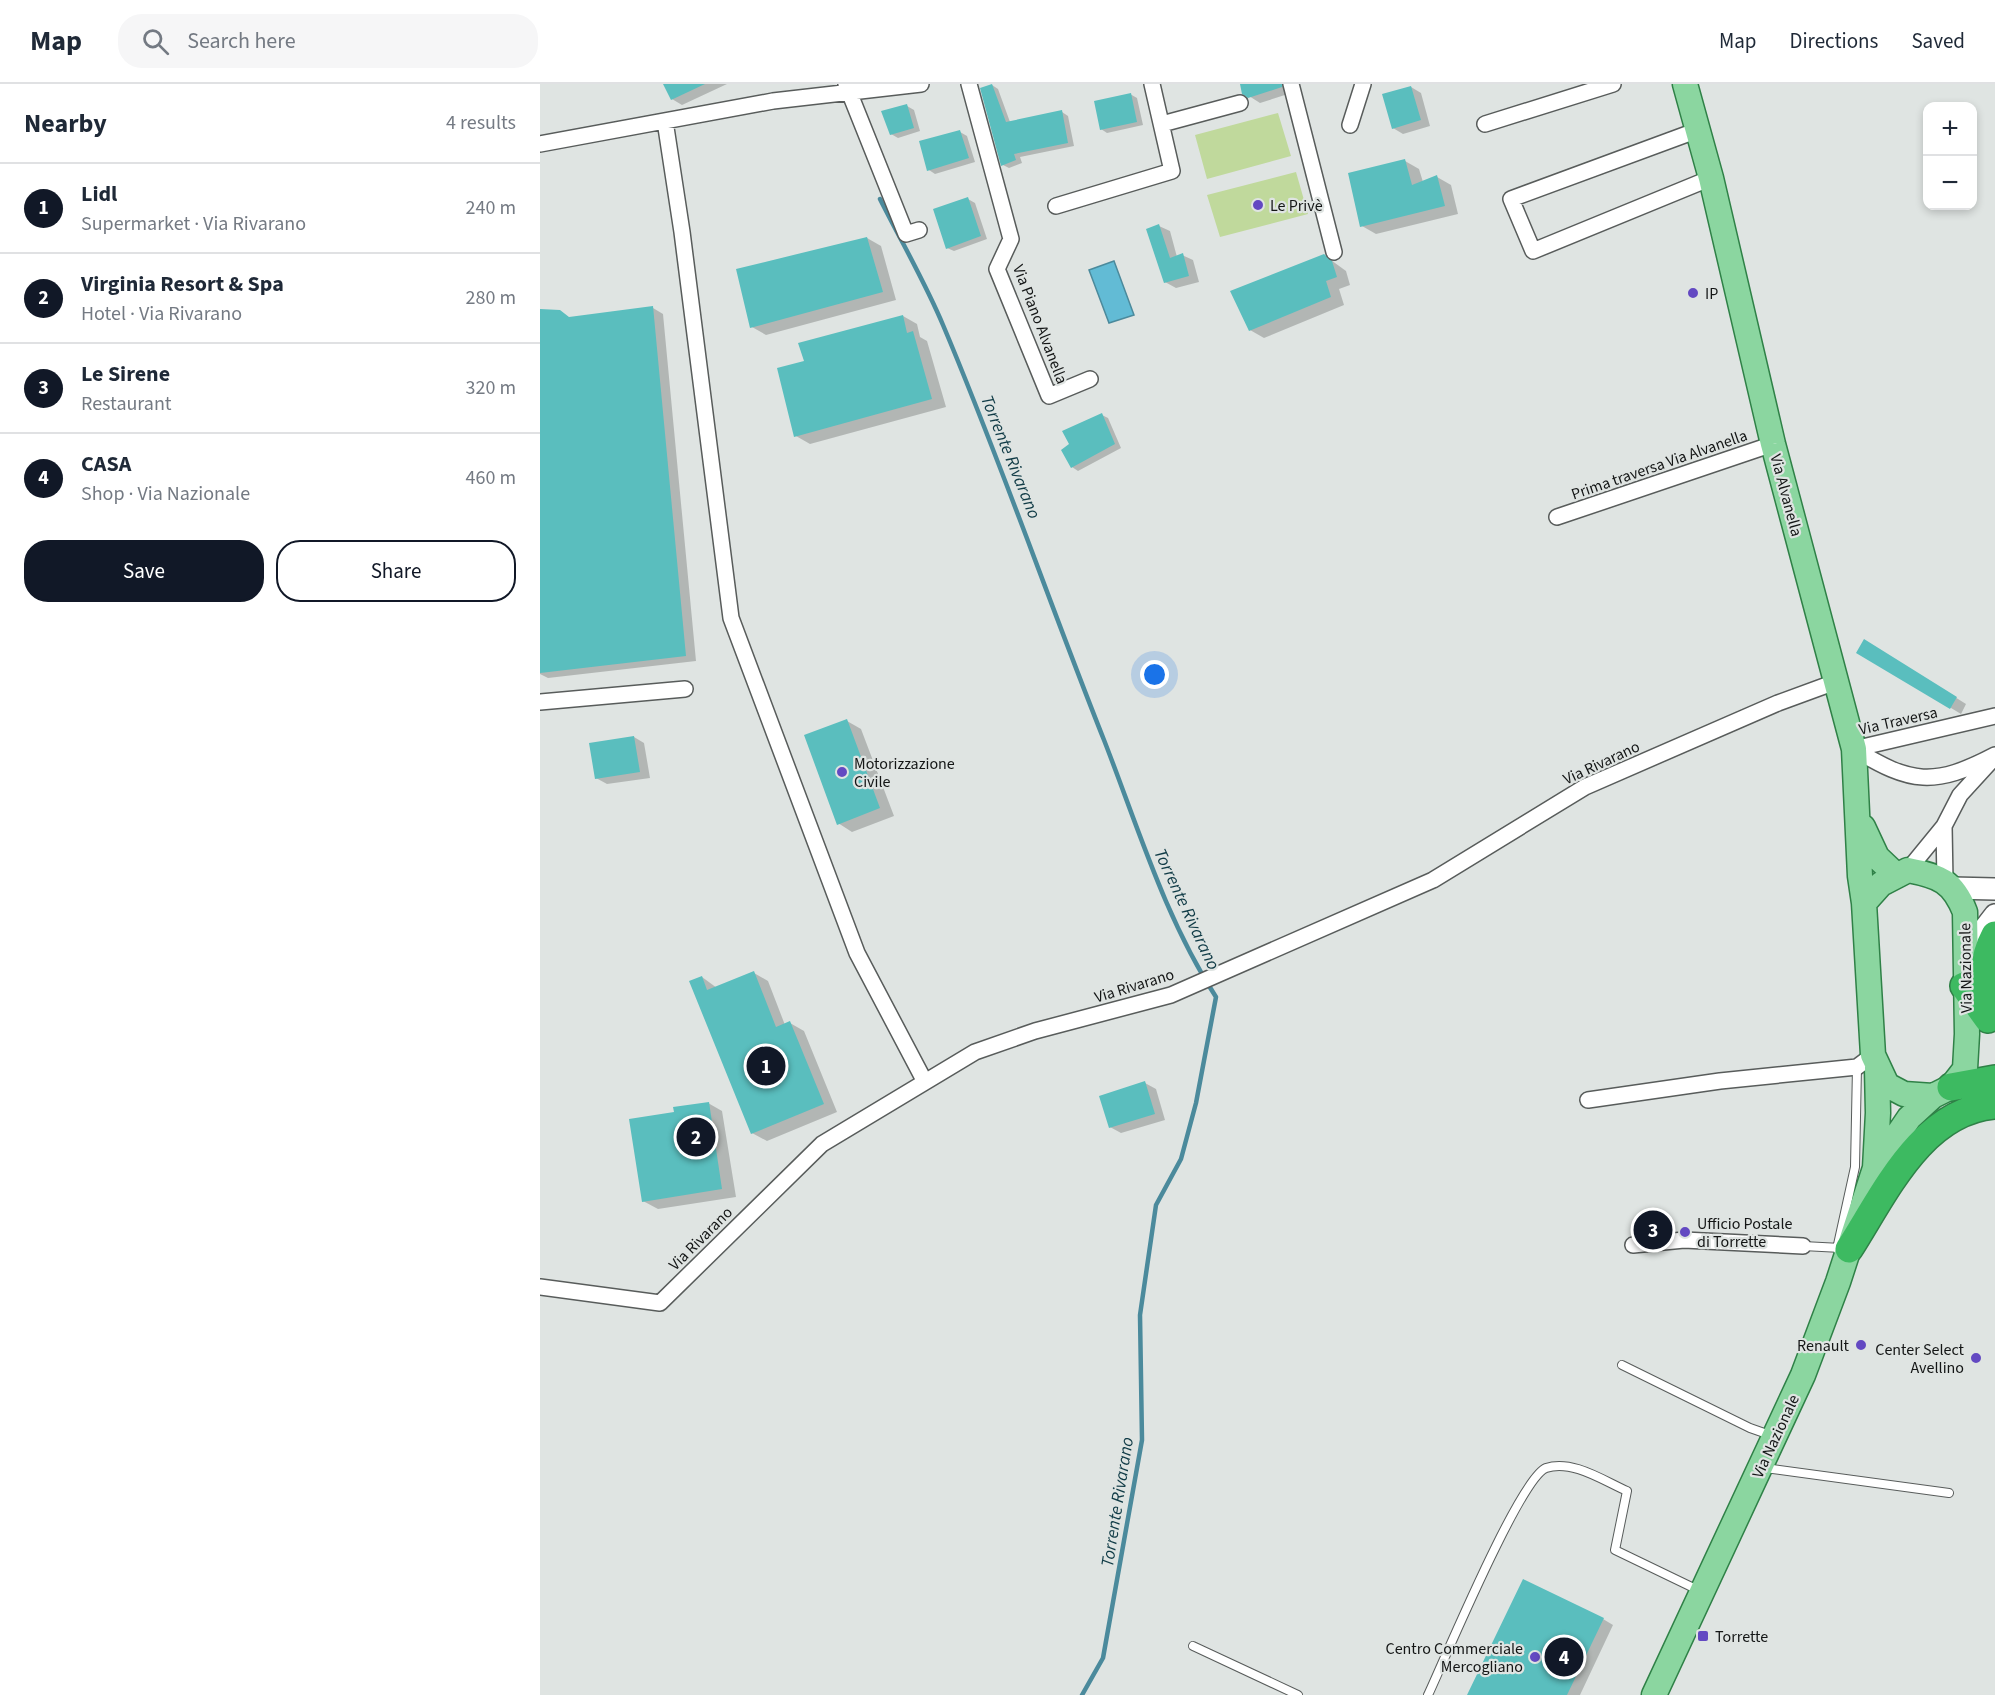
<!DOCTYPE html>
<meta charset="utf-8">
<style>
:root{--surface:#fff;--page:#f6f6f7;--text:#1f2937;--muted:#747a83;--line:#e0e1e3;--accent:#111827}
body{margin:0;font-family:"Source Sans 3",sans-serif;background:var(--page);color:var(--text)}
.controls{position:absolute;right:18px;top:18px;display:grid;overflow:hidden;border-radius:12px;box-shadow:0 3px 9px #0003}
.controls button{width:54px;height:54px;display:grid;place-items:center;padding:0;border:0;border-bottom:2px solid var(--line);background:var(--surface);color:var(--text);font:30px sans-serif}
.you{position:absolute;left:615px;top:591px;width:21px;height:21px;margin:-15px;border:4px solid #fff;border-radius:50%;background:#1a73e8;box-shadow:0 0 0 9px #1a73e833}
.badge{display:grid;place-items:center;width:39px;height:39px;border-radius:50%;background:var(--accent);color:#fff;font-size:20px;font-weight:700}
.pin{position:absolute;translate:-50% -50%;border:3px solid #fff;box-shadow:0 2px 6px #0006}
.list{margin:0;padding:0;list-style:none}
h2{display:flex;justify-content:space-between;align-items:center;height:78px;margin:0;padding:0 24px;font-size:26px}
h2 small{font-size:20px;font-weight:400;color:var(--muted)}
.list li{display:grid;grid-template-columns:39px 1fr auto;gap:18px;align-items:center;box-sizing:border-box;height:90px;padding:0 24px;border-top:2px solid var(--line)}
.list b{display:block;font-size:22px;white-space:nowrap}
.list p{margin:0;font-size:20px;white-space:nowrap;color:var(--muted)}
.list em{font-size:20px;font-style:normal;color:var(--muted)}
.actions{display:flex;gap:12px;padding:18px 24px}
.actions a{flex:1;padding:14px 0;border:2px solid var(--accent);border-radius:24px;text-align:center;font-size:21px;color:var(--accent)}
.actions .main{background:var(--accent);color:#fff}
.icon{flex:none;width:33px;height:33px;fill:none;stroke:currentColor;stroke-width:2;stroke-linecap:round;stroke-linejoin:round}
.map{position:relative;flex:none;width:1455px;height:1611px;overflow:hidden}
header{display:flex;align-items:center;gap:36px;box-sizing:border-box;height:84px;padding:0 30px;background:var(--surface);border-bottom:2px solid var(--line)}
header strong{font-size:28px}
nav{display:flex;gap:33px;margin-inline-start:auto;font-size:21px}
.search{width:420px;height:54px;background:var(--page);display:flex;align-items:center;gap:15px;box-sizing:border-box;padding:0 21px;border-radius:24px;color:var(--muted);font-size:22px}
main{display:flex}
aside{flex:1;background:var(--surface)}
.map>svg:first-child{display:block}
</style>
<header>
<strong>Map</strong>
<div class="search"><svg class="icon" aria-label="search" viewBox="0 0 24 24"><circle cx="10" cy="10" r="6"/><path d="M15 15l6 6"/></svg>Search here</div>
<nav><a>Map</a><a>Directions</a><a>Saved</a></nav>
</header>
<main>
<aside>
<h2>Nearby<small>4 results</small></h2>
<ul class="list">
<li><span class="badge">1</span><div><b>Lidl</b><p>Supermarket · Via Rivarano</p></div><em>240 m</em></li>
<li><span class="badge">2</span><div><b>Virginia Resort &amp; Spa</b><p>Hotel · Via Rivarano</p></div><em>280 m</em></li>
<li><span class="badge">3</span><div><b>Le Sirene</b><p>Restaurant</p></div><em>320 m</em></li>
<li><span class="badge">4</span><div><b>CASA</b><p>Shop · Via Nazionale</p></div><em>460 m</em></li>
</ul>
<div class="actions"><a class="main">Save</a><a>Share</a></div>
</aside>
<div class="map">
<svg width="1455" height="1611" viewBox="0 0 1455 1611">
<rect width="100%" height="100%" fill="#dfe4e2"/>
<path fill="#c0d99c" d="M738 29 751 72 667 95 655 51Z
M756 88 768 130 680 153 667 111Z"/>
<path fill="#62bbd5" stroke="#4b8a9c" stroke-width="1.5" d="M574 177 594 231 569 239 549 186Z"/>
<path fill="#0003" d="M125 0H187L142 21 132 15Z
M702 0H745L748 10 720 19 709 12Z
M452 1 458 5 470 38 522 28 528 32 534 62 480 73 482 79 469 84 463 81Z
M871 3 881 9 890 42 863 50 853 44Z
M590 10 597 14 603 41 567 49 561 45Z
M367 22 374 26 380 47 358 54 351 50Z
M420 48 427 52 435 78 395 90 389 86Z
M865 77 879 85 883 98 897 93 911 101 918 130 836 150 822 142Z
M428 115 435 119 447 155 414 167 407 164Z
M619 142 630 147 637 173 642 171 653 176 659 198 636 204 625 198Z
M327 154 341 162 356 216 226 251 212 243Z
M784 171 806 187 810 201 799 205 804 221 724 254 710 246Z
M113 224 123 230 156 577 8 594 0 590V227L31 235Z
M363 232 377 240 380 253 387 257 406 323 270 360 256 352 266 278Z
M562 331 568 334 581 364 538 387 532 383Z
M1335 563 1426 620 1421 630 1318 568Z
M307 637 321 645 354 732 312 748 298 739Z
M94 653 104 659 110 694 67 700 56 694Z
M214 889 228 897 245 941 250 939 264 947 297 1028 227 1057 212 1049 162 893 177 904Z
M605 999 616 1005 625 1036 581 1049 570 1043Z
M168 1019 182 1027 196 1113 118 1125 103 1117Z
M1063 1535 1073 1541 1040 1611H929Z"/>
<g fill="none" stroke-linecap="round" stroke-linejoin="round">
<path stroke="#4b8a9c" stroke-width="4.5" d="M340 115C361 157 385 198 403 241 461 378 509 518 564 656 598 743 625 834 676 913L656 1019 641 1075 616 1121 600 1231 602 1356 563 1574 542 1611"/>
</g>
<path fill="#5abebe" d="M123 0H165L131 16Z
M452 0 466 38 522 26 528 59 474 70 476 76 461 82 440 4Z
M700 0H742V3L708 14 702 10Z
M871 2 881 36 852 45 842 10Z
M591 9 597 38 560 46 554 17Z
M367 20 374 44 350 51 341 27Z
M420 46 429 74 387 87 379 57Z
M865 75 872 101 897 91 905 122 820 143 808 89Z
M428 113 441 152 406 165 393 125Z
M619 140 630 174 643 169 649 192 624 199 606 145Z
M327 153 343 208 210 244 196 185Z
M784 170 792 177 797 193 786 197 791 213 709 247 690 207Z
M113 222 146 572 0 589V225L20 226 29 233Z
M363 231 367 249 373 247 392 315 254 353 237 284 264 277 258 259Z
M562 329 575 360 531 384 521 366 529 360 522 347Z
M1324 555 1417 613 1410 625 1316 569Z
M307 635 340 724 297 741 264 651Z
M94 652 100 688 55 695 49 659Z
M214 887 236 943 250 937 284 1020 211 1050 149 897 162 892 167 906Z
M605 997 615 1030 569 1044 559 1012Z
M169 1018 182 1105 102 1118 89 1035 134 1028 133 1023Z
M983 1495 1064 1534 1027 1611H927Z"/>
<g fill="none" stroke-linecap="round" stroke-linejoin="round">
<g stroke="#585c5b" stroke-width="10">
<path id="lane" d="M1263 1162 1301 1164
M1297 1165 1315 1083 1317 983
M1082 1281 1210 1344 1230 1351
M1225 1384 1409 1409
M653 1562 758 1611
M888 1611C904 1577 980 1394 1006 1384 1032 1375 1064 1397 1087 1407L1075 1466 1158 1506"/>
</g>
<g stroke="#585c5b" stroke-width="18">
<path id="street" d="M306 0 366 150 379 146
M429 0 471 155 457 185 509 312 550 295
M751 0 794 168
M125 37 142 148 191 534 317 869 385 998
M622 40 700 19
M945 40 1073 0
M810 41 823 0
M1158 46 971 115 993 167 1171 94
M0 60 233 17 381 0
M516 122 632 87 612 0
M1017 433 1233 360
M0 618 145 605
M1314 665C1371 700 1394 703 1455 671
M1314 665 1455 632
M1404 742 1405 798
M1368 786 1404 742 1420 711 1451 677
M1048 1016 1180 997 1317 983 1333 971
M1093 1161 1144 1156 1263 1162
M0 1203 120 1219 282 1060 435 968 495 947 631 911 893 796 1045 703 1238 619 1298 597"/>
</g>
<g stroke="#585c5b" stroke-width="24">
<path id="secondary" d="M1412 804 1455 805
M1427 884 1441 849 1455 831"/>
</g>
<g stroke="#2f8147" stroke-width="27">
<path id="primary" d="M1145 0 1171 94 1233 360 1314 665 1320 792 1324 819
M1323 743 1337 773 1356 791
M1368 786C1399 792 1413 797 1425 828L1427 950 1425 985 1411 1003 1393 1012 1364 1010 1347 1001 1333 971 1324 819 1341 800Z
M1335 1084 1369 1034 1393 1012
M1114 1611 1263 1291 1298 1198 1335 1084 1338 1029 1337 984"/>
</g>
<g stroke="#2f8147" stroke-width="30">
<path id="highway" d="M1455 851C1442 875 1441 901 1455 924
M1424 902 1448 935
M1411 1003 1455 995
M1309 1165C1345 1109 1381 1027 1455 1021"/>
</g>
<use href="#lane" stroke="#fff" stroke-width="8"/>
<use href="#street" stroke="#fff" stroke-width="15"/>
<use href="#secondary" stroke="#fff" stroke-width="21"/>
<use href="#primary" stroke="#8bd6a0" stroke-width="24"/>
<use href="#highway" stroke="#3dba61" stroke-width="27"/>
</g>
<g fill="#6349c2" stroke="#dfe4e2" stroke-width="2">
<circle cx="718" cy="121" r="6"/>
<circle cx="1153" cy="209" r="6"/>
<circle cx="302" cy="688" r="6"/>
<circle cx="1145" cy="1148" r="6"/>
<circle cx="1321" cy="1261" r="6"/>
<circle cx="1436" cy="1274" r="6"/>
<rect x="1157" y="1546" width="12" height="12" rx="3"/>
<circle cx="995" cy="1573" r="6"/>
</g>
<g text-anchor="middle" stroke-width="4.5" stroke-linejoin="round" paint-order="stroke">
<g font-size="16" fill="#141616" stroke="#dfe4e2" text-anchor="start">
<text x="730" y="127">Le Privè</text>
<text x="1165" y="215">IP</text>
<text x="314" y="685">Motorizzazione<tspan x="314" dy="18">Civile</tspan></text>
<text x="1157" y="1145">Ufficio Postale<tspan x="1157" dy="18">di Torrette</tspan></text>
<text x="1309" y="1267" text-anchor="end">Renault</text>
<text x="1424" y="1271" text-anchor="end">Center Select<tspan x="1424" dy="18">Avellino</tspan></text>
<text x="1175" y="1558">Torrette</text>
<text x="983" y="1570" text-anchor="end">Centro Commerciale<tspan x="983" dy="18">Mercogliano</tspan></text>
</g>
<g font-size="16" fill="#141616" stroke="#dfe4e2">
<text transform="translate(501 240) rotate(69)" y="6">Via Piano Alvanella</text>
<text transform="translate(1119 380) rotate(-19)" y="6">Prima traversa Via Alvanella</text>
<text transform="translate(1247 411) rotate(75)" y="6">Via Alvanella</text>
<text transform="translate(1358 636) rotate(-13)" y="6">Via Traversa</text>
<text transform="translate(1061 678) rotate(-25)" y="6">Via Rivarano</text>
<text transform="translate(1425 884) rotate(-91)" y="6">Via Nazionale</text>
<text transform="translate(594 901) rotate(-17)" y="6">Via Rivarano</text>
<text transform="translate(160 1154) rotate(-45)" y="6">Via Rivarano</text>
<text transform="translate(1235 1352) rotate(-65)" y="6">Via Nazionale</text>
</g>
<g font-size="18" font-style="italic" fill="#103b46" stroke="#dfe4e2">
<text transform="translate(471 373) rotate(68)" y="6">Torrente Rivarano</text>
<text transform="translate(647 825) rotate(65)" y="6">Torrente Rivarano</text>
<text transform="translate(577 1418) rotate(-81)" y="6">Torrente Rivarano</text>
</g>
</g>
</svg>
<div class="controls">
<button>+</button>
<button>−</button>
</div>
<div class="you"></div>
<div class="pin badge" style="left:226px;top:982px">1</div>
<div class="pin badge" style="left:156px;top:1053px">2</div>
<div class="pin badge" style="left:1113px;top:1146px">3</div>
<div class="pin badge" style="left:1024px;top:1573px">4</div>
</div>
</main>
